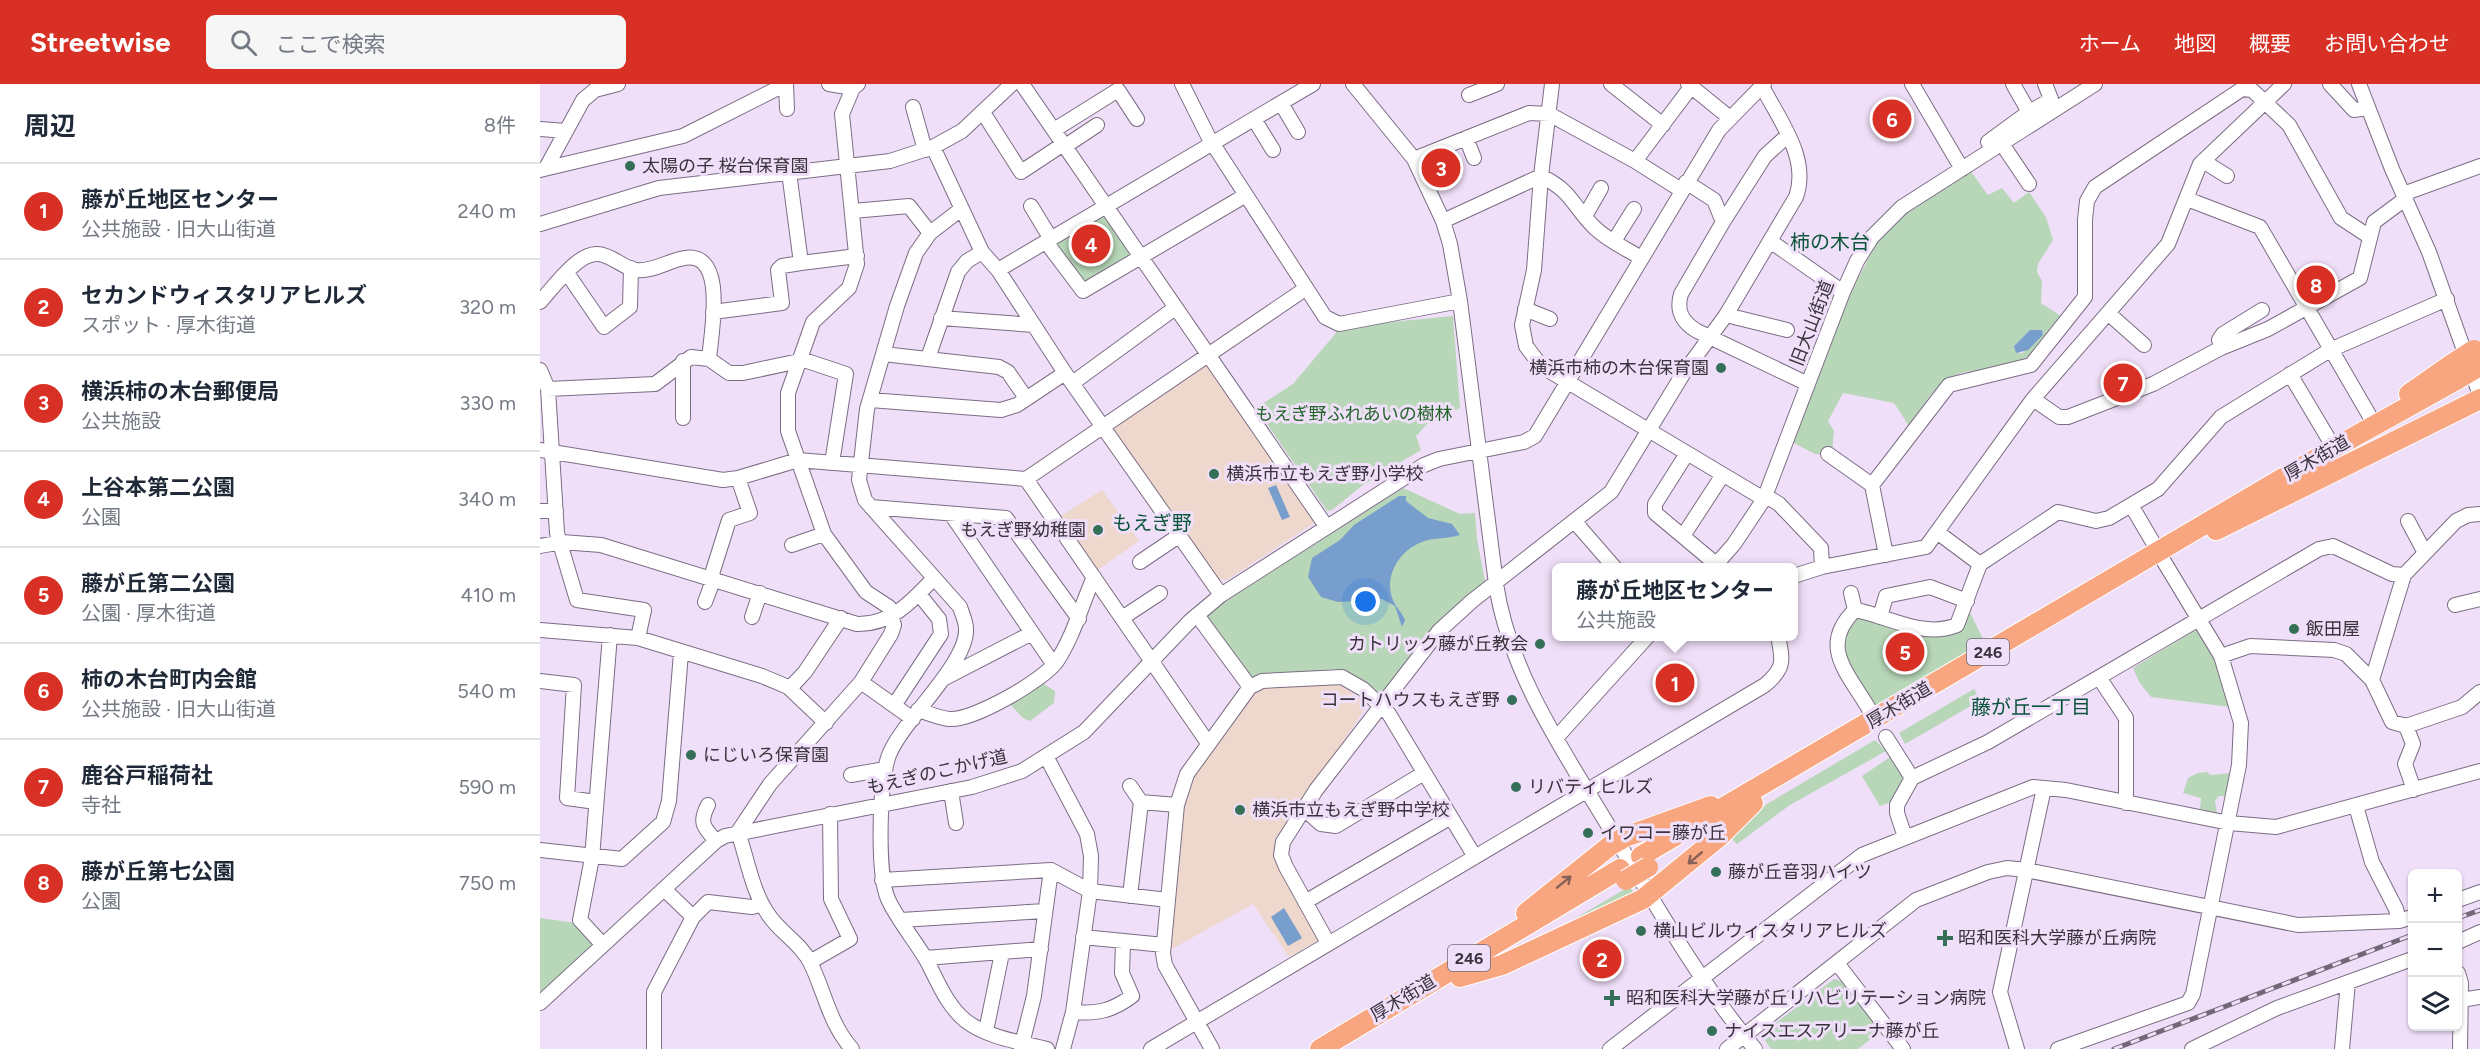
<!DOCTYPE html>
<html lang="ja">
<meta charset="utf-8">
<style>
:root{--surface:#fff;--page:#f6f6f7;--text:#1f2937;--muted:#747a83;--line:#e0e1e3;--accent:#d93025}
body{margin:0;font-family:Figtree,"Noto Sans JP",sans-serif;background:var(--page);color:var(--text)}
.controls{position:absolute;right:18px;bottom:18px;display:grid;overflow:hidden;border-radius:9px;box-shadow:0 2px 4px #0004}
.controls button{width:54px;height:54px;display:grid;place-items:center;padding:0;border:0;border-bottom:2px solid var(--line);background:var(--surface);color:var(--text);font:30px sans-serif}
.you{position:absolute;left:826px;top:518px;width:21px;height:21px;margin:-15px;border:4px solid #fff;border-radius:50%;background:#1a73e8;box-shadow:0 0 0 9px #1a73e833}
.badge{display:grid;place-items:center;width:39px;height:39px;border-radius:50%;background:var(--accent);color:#fff;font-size:20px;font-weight:700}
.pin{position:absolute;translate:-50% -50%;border:3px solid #fff;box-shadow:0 2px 6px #0006}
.popup{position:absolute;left:1012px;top:479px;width:246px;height:78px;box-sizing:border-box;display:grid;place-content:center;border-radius:9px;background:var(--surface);filter:drop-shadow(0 2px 4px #0005);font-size:20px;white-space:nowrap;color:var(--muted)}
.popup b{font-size:22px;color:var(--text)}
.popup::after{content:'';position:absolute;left:50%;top:100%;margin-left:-12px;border:12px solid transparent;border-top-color:var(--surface)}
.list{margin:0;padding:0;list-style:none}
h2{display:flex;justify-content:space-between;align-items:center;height:78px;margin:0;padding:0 24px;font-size:26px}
h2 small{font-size:20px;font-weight:400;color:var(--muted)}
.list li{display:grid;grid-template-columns:39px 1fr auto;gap:18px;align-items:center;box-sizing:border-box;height:96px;padding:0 24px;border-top:2px solid var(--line)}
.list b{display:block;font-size:22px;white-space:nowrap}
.list p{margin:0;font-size:20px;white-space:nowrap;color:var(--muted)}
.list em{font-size:20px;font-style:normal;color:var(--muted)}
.icon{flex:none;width:33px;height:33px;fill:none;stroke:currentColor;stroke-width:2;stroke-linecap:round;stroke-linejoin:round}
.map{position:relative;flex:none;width:1940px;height:965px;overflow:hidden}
header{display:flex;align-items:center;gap:36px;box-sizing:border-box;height:84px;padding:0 30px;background:var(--accent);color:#fff}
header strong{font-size:28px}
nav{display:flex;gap:33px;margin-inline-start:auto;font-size:21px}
.search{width:420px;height:54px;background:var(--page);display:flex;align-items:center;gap:15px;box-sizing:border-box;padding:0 21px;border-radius:9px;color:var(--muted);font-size:22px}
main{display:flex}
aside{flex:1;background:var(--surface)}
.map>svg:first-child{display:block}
</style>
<header>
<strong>Streetwise</strong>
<div class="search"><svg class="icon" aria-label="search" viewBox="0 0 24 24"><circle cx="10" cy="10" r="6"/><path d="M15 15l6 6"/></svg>ここで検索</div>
<nav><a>ホーム</a><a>地図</a><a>概要</a><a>お問い合わせ</a></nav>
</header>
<main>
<aside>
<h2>周辺<small>8件</small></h2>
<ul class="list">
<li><span class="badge">1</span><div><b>藤が丘地区センター</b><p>公共施設 · 旧大山街道</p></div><em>240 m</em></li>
<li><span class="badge">2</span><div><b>セカンドウィスタリアヒルズ</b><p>スポット · 厚木街道</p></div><em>320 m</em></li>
<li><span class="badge">3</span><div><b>横浜柿の木台郵便局</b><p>公共施設</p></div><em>330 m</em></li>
<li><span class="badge">4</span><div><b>上谷本第二公園</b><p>公園</p></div><em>340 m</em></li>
<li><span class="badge">5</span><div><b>藤が丘第二公園</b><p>公園 · 厚木街道</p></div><em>410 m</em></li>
<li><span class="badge">6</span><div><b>柿の木台町内会館</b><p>公共施設 · 旧大山街道</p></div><em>540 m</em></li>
<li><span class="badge">7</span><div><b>鹿谷戸稲荷社</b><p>寺社</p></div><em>590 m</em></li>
<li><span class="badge">8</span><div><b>藤が丘第七公園</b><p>公園</p></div><em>750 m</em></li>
</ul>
</aside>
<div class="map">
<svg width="1940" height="965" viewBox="0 0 1940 965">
<rect width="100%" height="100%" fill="#f0dff8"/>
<path fill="#eed7cc" d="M666 275 777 437 687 496 676 495 571 343Z
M562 406 599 457 556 487 518 434Z
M794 597 828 620 737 758 779 856 749 873 713 820 628 867 646 712 652 693 716 604Z"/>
<path fill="#b7d7b8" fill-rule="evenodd" d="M1429 85 1448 111 1462 104 1474 119 1489 108 1506 133 1513 156 1498 180 1497 188 1502 197 1501 219 1524 234C1502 262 1489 280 1452 285 1439 286 1423 287 1411 293 1393 302 1381 326 1369 342L1354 319 1303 309 1288 337 1294 347 1292 371 1275 370 1252 358 1304 222 1338 156 1363 130ZM1490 246 1503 251 1481 270 1474 262Z
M566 123 597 174 546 203 513 158Z
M913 232 920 324 890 337 876 352 881 366 823 401 792 426 787 427 716 324 753 300 801 243Z
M863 404 920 430 935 429 937 455 945 497 939 506 845 611 840 612 804 588 794 585 708 595 667 538 668 531 687 516Z
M1426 520 1445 559 1334 623 1303 574 1301 549 1316 529 1405 546Z
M1657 545 1673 572 1690 623 1611 613 1599 598 1593 584Z
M501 598 515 607 514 619 490 637 483 634 467 617Z
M1434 605 1441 616 1365 660 1359 649Z
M1335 656 1346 667 1250 721 1197 760 1190 753 1227 720Z
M1353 671 1365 694 1357 716 1340 722 1322 692Z
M1667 688 1671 691 1691 689 1687 712H1679L1675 717 1677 729 1660 725 1661 714 1643 709 1648 694 1658 689Z
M1090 802 1097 815 977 869Z
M0 834 36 839 55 860 0 910Z
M1294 895 1305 898 1343 945 1318 965H1231L1223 954 1225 947Z"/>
<path fill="#779ecc" d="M1490 246H1502L1503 251 1488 266 1476 269 1474 262Z
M736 401 750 433 742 436 728 404Z
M859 412H866V417L888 434 912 440 920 451C908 455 894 453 882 458 860 466 843 492 853 516 856 524 862 528 865 536L862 543 855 522 842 515 798 518 781 513 768 493 772 474 800 456 814 441Z
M744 824 762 854 748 862 731 833Z"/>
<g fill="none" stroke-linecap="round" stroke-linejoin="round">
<g stroke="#7c6d84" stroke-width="16">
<path id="minor" d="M289 0 313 4
M482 0 786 442
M642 0 669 54 785 233 799 240 920 217
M813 0 874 75 903 137 910 160 920 217 956 500C970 593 1028 673 1075 753 1118 825 1161 900 1215 965
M1012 0 1001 92 994 186 982 241 986 262 1001 282 1224 415H1231L1239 420 1281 464 1282 483
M1071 0 1123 41
M1148 0 1190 34
M1372 0 1422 85
M1473 0 1489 28
M1790 0 1814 26 1828 24
M1819 0 1852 85 1889 168 1940 311
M929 11 957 0
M741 19 758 48
M373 23 385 66
M444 30 481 88 522 61
M714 35 733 66
M0 45 26 47
M514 46 578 6 597 35
M926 54 934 74
M1448 58 1489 28 1509 17 1511 15 1505 0
M1462 60 1489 100
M393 63 442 168 458 186 525 289 681 511
M524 63 557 41
M874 75 989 29 1009 30 1095 77 1141 106
M1095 77 1151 3
M1663 77 1687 92
M6 84 43 16 55 6 78 0
M0 86 143 52 246 0 247 25
M249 88 261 179 317 172
M1146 98 1174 116 1183 138 1141 210C1136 227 1142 238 1157 247L1268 300
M1863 110 1940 82
M1647 115 1720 143 1832 336
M491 122 511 155
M420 126 390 149 376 169 357 222 327 325 319 396 325 416 420 523C422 530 426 537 426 545 428 579 362 637 349 671 339 697 337 790 348 815 358 837 375 856 387 877 398 898 407 922 426 937 448 954 481 958 507 965
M313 127 369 122 390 149
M1045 132 1061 104
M903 137 1001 92C1033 108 1031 120 1054 143 1067 156 1085 164 1101 174
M1183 138 1225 72 1247 52
M0 140 119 104 350 77 393 63 422 47 472 0
M1074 157 1094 125
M1230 157 1303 208
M506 158 543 207 706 111
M458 186 773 0
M27 189 64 243 90 223 91 184
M0 218C13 204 38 168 58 170 72 171 83 184 96 186 111 188 127 178 140 175 189 161 171 250 169 275
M985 225 1010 235
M173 228 242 219 238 186 242 182 261 179
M1568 229 1604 261
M1186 231 1247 246
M401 234 494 241
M1682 263 1679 256 1683 250 1722 226
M343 270 459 283 468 288 486 314
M388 274 418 188 427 177 442 168
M143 277V334
M0 286 8 305 17 449 37 516 104 526 98 554
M1750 290 1794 364
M534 298 635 224
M8 305 115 300 151 273 169 275 189 289H203L264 276 306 290 292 379
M1493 315 1519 333H1528L1613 300 1681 264 1728 245 1820 194 1834 138 1865 115
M330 316 461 326 477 321 525 289
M0 366 183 396 198 394 258 376 486 395 765 205
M1288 370 1332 401 1346 471
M1146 371 1115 420V429L1176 480
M486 395 668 659
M1332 401 1409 301 1491 281 1545 213V136L1547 117 1555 103 1702 5 1712 6 1749 41 1801 134 1830 153
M1591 421 1618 467
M331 423 466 434 539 535
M0 427H16
M411 430 514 581
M1868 437 1885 469
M1035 438 1075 484
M1397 448 1440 480
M1143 452 1182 392
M252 461 284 450
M0 462 22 458 61 461 317 540C351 541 372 517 394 494
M600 478 640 451
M1173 484 1194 460 1224 415 1303 208 1317 177 1332 153 1362 123 1555 0
M1254 492 1282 483 1386 463 1493 315 1628 160 1660 80 1744 0
M171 493 189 436 210 429 198 394
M1311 509 1315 526
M165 518 174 494
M1915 521 1940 515
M657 531 710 603 722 597 802 593 823 605 849 630 935 773
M212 533 220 509
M1340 533 1346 512 1390 503 1427 517
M582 534 620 509
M0 546 98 554 222 592 248 603 286 639
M1681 572 1710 562 1794 566 1806 570 1832 596
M403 595 492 549
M1560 595 1586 634V719
M0 597 34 601 27 714 56 718
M321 598 373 635
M250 604 265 588 301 534
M355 620 401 550 399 535 379 510
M1329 625C1308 589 1278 562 1315 526 1349 532 1383 555 1417 541L1440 480 1518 428 1556 437 1569 434 1618 405 1681 333 1790 266 1907 215
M378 626C388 629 399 634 409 635 433 637 504 596 517 577 534 551 541 522 554 493
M1866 642 1922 623 1940 608
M1017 653 1108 552
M1346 653 1372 694
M507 674 547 750 551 772 550 807 533 928 523 965
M311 691 345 685
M590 702 601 718
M1874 706 1865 680 1873 660 1866 642 1852 638 1832 596 1864 491 1916 437 1928 431 1940 430
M411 707 416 739
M168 721C159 738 163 743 176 757
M1816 722 1832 778 1856 825 1859 837
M764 725 781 740 796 742 884 689
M198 748 230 700 321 598 351 550 354 541 349 523 326 508 284 450 248 347V309L273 238 309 204 317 180 302 30 313 4 318 0
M198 748C207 774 212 807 228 830 239 848 260 858 270 878 285 908 289 939 312 965
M1365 753 1357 729V721L1372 694 1448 658 1779 465 1793 462 1852 490 1864 491
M0 766 82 775 123 738 129 717 141 569
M342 796 511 786 550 807 628 816
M125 806 153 833
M590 812 601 718 637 721
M1918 816 1940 808
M765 818 911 733
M361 836 505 827
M543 853 624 861
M1918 858 1940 848
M788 859 746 783 741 771 743 758 776 706 899 547 932 517 1071 408 1143 290 1186 231 1256 113C1270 74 1239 36 1222 2
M63 861 40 836 52 774 70 551
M385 874 501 865
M270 878 310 855 291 815 290 730
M1297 879 1363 965
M1918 889 1921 899 1920 965
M1921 916 1940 913
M0 919 176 757 185 752 432 703 482 687 544 648 650 537 681 511 884 381 899 375 984 358 995 352 1179 46 1224 0
M533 928C557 930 572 927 592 912L582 889 583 858
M446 947 462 869
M481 964 494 912 511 786
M114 965V908L153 833 168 818 212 823 222 820
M611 965 1225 601C1245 584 1243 577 1238 552
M672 965 625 881 623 869 637 721 647 690 710 603
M1070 965 1322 771 1493 703 1526 706 1689 739 1736 743 1940 687
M1187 965 1376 816 1448 788 1467 784 1486 786 1758 841 1859 837 1872 833
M1477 965 1460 908 1504 704
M1518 965 1648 919 1653 910 1699 681 1701 639 1681 572 1623 476
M1652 965 1737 924 1872 875
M1802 965 1808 898"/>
</g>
<g stroke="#fff" stroke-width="22">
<path id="highway" d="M1869 310 1912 280
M1676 446 1940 315
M1101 772 1794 364 1918 295
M986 829 1071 761 1085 753 1171 722
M920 893 962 881 1103 815 1180 752 1213 719
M780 965 1080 785"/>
</g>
<use href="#minor" stroke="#fff" stroke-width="14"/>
<use href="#highway" stroke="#f8a680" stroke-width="20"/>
<g stroke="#726877" stroke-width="5">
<path id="rail" d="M1918 834 1940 826
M1574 965 1872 851"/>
</g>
<use href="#rail" stroke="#f0dff8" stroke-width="3" stroke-dasharray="9" stroke-linecap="butt"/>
<g stroke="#fff" stroke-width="22" stroke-linecap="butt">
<path id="highway-bridge" d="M1912 280 1934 266
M1918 295 1940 282
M1086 796 1108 783"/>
</g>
<use href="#highway-bridge" stroke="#f8a680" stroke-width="20"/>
</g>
<defs><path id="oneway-shaft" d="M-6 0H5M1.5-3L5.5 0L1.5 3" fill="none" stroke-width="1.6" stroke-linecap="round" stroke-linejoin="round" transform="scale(1.5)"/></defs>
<g stroke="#866158">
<use href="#oneway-shaft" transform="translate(1155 774) rotate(140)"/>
<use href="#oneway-shaft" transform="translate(1024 798) rotate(-39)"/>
</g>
<g fill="#366f57" stroke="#f0dff8" stroke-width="2">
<circle cx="90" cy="82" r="6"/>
<circle cx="1181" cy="284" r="6"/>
<circle cx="674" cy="390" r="6"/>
<circle cx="558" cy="446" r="6"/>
<circle cx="1754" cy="545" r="6"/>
<circle cx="1000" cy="560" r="6"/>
<circle cx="972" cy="616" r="6"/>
<circle cx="151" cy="671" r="6"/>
<circle cx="976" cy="703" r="6"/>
<circle cx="700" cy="726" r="6"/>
<circle cx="1048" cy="749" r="6"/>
<circle cx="1176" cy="788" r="6"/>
<circle cx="1101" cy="847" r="6"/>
<path d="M1402 845h6v6h6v6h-6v6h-6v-6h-6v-6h6z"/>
<path d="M1069 905h6v6h6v6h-6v6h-6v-6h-6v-6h6z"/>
<circle cx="1172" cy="947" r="6"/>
</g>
<g text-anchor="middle" stroke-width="6" stroke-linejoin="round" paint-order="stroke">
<g fill="#f0dff8" stroke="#716775" stroke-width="1.5">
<rect x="1427" y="555" width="42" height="26" rx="4.5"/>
<rect x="908" y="861" width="42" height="26" rx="4.5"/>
</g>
<g font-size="16" font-weight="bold" fill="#3a333d">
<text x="1448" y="574">246</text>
<text x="929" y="880">246</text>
</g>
<g font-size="18" fill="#3a333d" stroke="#f0dff8" text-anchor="start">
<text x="102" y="88">太陽の子 桜台保育園</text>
<text x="1169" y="290" text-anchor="end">横浜市柿の木台保育園</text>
<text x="686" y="396">横浜市立もえぎ野小学校</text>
<text x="546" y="452" text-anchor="end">もえぎ野幼稚園</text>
<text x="1766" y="551">飯田屋</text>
<text x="988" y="566" text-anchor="end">カトリック藤が丘教会</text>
<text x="960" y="622" text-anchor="end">コートハウスもえぎ野</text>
<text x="163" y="677">にじいろ保育園</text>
<text x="988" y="709">リバティヒルズ</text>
<text x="712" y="732">横浜市立もえぎ野中学校</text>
<text x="1060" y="755">イワコー藤が丘</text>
<text x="1188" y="794">藤が丘音羽ハイツ</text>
<text x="1113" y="853">横山ビルウィスタリアヒルズ</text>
<text x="1418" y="860">昭和医科大学藤が丘病院</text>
<text x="1086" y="920">昭和医科大学藤が丘リハビリテーション病院</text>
<text x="1184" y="953">ナイスエスアリーナ藤が丘</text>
</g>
<g font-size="18" fill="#3a333d" stroke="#f0dff8">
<text transform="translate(1272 239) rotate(-69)" y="6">旧大山街道</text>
<text transform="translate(1777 374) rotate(-30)" y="6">厚木街道</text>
<text transform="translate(1359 621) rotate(-31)" y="6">厚木街道</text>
<text transform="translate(397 688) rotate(-13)" y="6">もえぎのこかげ道</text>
<text transform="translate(863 914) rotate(-31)" y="6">厚木街道</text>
</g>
<g font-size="18" fill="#24652c" stroke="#f0dff8">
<text x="814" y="336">もえぎ野ふれあいの樹林</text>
</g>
<g font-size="20" fill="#0a543b" stroke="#f0dff8">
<text x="1290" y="165">柿の木台</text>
<text x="612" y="446">もえぎ野</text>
<text x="1491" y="630">藤が丘一丁目</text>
</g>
</g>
</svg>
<div class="controls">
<button>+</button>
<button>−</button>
<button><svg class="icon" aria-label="layers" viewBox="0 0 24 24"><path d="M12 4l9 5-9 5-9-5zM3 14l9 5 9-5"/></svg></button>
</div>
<div class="you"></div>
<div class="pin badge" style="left:1135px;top:599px">1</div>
<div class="popup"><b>藤が丘地区センター</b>公共施設</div>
<div class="pin badge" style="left:1062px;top:875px">2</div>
<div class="pin badge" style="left:901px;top:84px">3</div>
<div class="pin badge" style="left:551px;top:160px">4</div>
<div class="pin badge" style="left:1365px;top:568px">5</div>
<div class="pin badge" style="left:1352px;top:35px">6</div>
<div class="pin badge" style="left:1583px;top:299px">7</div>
<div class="pin badge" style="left:1776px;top:201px">8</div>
</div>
</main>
